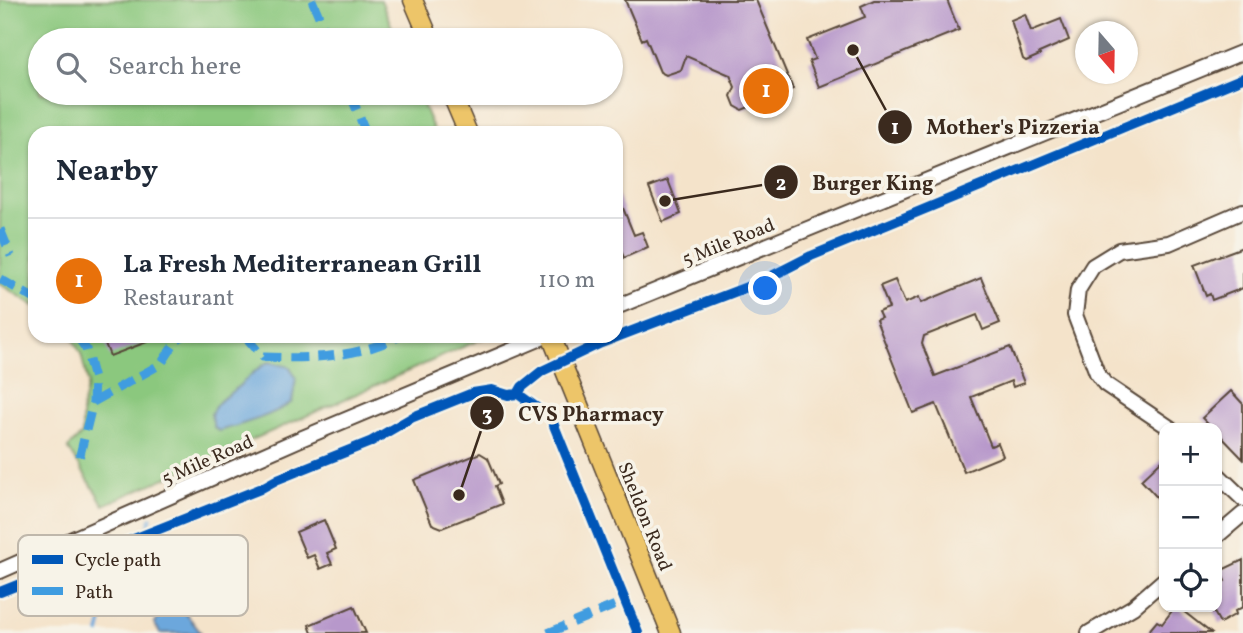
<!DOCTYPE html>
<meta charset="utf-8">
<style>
:root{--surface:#fff;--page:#f6f6f7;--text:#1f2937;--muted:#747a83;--line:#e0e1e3;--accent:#ea580c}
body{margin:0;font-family:Vollkorn,serif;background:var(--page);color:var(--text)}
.controls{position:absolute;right:21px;bottom:21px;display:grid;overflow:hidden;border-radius:14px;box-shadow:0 2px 5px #0004}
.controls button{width:63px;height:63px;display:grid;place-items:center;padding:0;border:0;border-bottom:2px solid var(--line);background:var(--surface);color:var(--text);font:35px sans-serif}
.compass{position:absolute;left:1075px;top:21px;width:63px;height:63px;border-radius:50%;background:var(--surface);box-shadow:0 2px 5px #0004;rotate:160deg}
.you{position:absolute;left:766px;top:289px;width:24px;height:24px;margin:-18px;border:5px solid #fff;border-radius:50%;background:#1a73e8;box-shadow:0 0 0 10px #1a73e833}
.badge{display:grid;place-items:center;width:46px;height:46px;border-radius:50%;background:var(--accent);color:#fff;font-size:23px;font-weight:700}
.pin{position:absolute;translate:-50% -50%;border:4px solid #fff;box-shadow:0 2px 7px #0006}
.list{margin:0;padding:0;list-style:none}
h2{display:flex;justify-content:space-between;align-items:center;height:91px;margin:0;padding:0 28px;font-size:30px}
h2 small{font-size:23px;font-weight:400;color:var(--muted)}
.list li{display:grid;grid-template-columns:46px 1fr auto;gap:21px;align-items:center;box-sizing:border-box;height:126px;padding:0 28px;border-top:2px solid var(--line)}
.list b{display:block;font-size:26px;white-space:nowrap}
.list p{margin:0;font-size:23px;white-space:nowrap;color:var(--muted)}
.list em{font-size:23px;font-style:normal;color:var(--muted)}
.icon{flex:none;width:38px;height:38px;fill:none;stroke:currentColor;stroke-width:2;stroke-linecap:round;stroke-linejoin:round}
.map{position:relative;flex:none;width:1243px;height:633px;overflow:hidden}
.search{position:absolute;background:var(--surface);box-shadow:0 2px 5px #0004;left:28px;top:28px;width:595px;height:77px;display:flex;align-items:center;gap:18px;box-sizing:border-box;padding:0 24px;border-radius:38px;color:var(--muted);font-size:26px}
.panel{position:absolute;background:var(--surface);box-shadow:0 2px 5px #0004;left:28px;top:126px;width:595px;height:217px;border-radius:21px}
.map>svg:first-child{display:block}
</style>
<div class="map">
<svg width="1243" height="633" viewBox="0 0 1243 633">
<rect width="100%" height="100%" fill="#f7f3e8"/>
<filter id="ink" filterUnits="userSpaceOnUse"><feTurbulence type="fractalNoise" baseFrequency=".0143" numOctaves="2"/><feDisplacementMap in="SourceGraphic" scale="14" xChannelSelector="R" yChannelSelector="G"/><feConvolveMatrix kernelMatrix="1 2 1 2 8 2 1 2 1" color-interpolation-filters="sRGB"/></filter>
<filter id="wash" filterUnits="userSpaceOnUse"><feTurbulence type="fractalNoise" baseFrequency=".00686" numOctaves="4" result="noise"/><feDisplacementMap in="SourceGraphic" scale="28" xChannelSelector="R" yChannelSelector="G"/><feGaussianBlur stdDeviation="1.57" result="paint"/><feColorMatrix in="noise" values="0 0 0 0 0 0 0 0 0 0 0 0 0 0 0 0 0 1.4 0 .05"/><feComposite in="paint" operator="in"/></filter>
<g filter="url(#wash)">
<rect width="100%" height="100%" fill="#f4e3ca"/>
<path fill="#8bc87e" stroke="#63794e" stroke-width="2" d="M0 0H381L397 40H40V93H418L435 133H35V306L0 284Z
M71 336H488L104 505 68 448 82 434V409L88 383 81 354Z"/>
<path fill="#6ca7dc" stroke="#54687d" stroke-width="2" d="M269 362 290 367 296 378 292 402C277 414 238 426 218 431L214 427 211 414C217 401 224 398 234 390 246 381 254 369 269 362Z
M172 609 184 611 201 633H160L154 623 163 613Z"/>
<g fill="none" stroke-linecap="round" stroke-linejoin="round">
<path stroke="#6ca7dc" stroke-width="3.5" d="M99 633 111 586 123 567 142 546 151 518"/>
</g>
<g id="blocks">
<path fill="#b798cb" d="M625 0H756L793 89 742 110 735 106 731 96 735 87 730 75 686 56 681 70 666 75 660 72 646 38 642 40Z
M874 0H947L959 30 819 87 809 61 815 59 807 40 865 17 861 6Z
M1025 14 1031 31 1061 19 1069 40 1039 53 1040 55 1026 61 1023 59 1011 20Z
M668 180 681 214 663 222 649 187Z
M616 191 634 235 642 232 648 247 624 258 616 239Z
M1243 247V288L1212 300 1210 294 1206 296 1194 265Z
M981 278 1000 323 983 330 977 315 924 336 922 344 935 376 1010 347 1024 383 1013 387 1011 381 971 397 991 446 998 443 1003 456 964 472 936 404 913 413 876 320 881 318 878 312 889 308 880 286 895 280 905 303 919 297 921 303Z
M102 336H160V337L110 356Z
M1231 391 1243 404V459L1217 432V428L1211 427 1202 418Z
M480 453 488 458 499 484 495 486 502 504 442 528 432 524 414 480Z
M1164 458V505L1141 480Z
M324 520 336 549 327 553 332 564 320 569 314 555 307 558 296 532Z
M1243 560V607L1235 611 1236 614 1220 623 1211 607H1217V586L1225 581 1220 571Z
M354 606 366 633H312L309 625Z
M1175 607H1178L1211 633H1147L1157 621 1162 624Z"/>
</g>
</g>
<g filter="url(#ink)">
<use href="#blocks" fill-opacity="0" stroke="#574638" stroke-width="2"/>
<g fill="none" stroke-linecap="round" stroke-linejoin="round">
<g stroke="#574638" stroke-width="18">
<path id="minor" d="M616 307 1243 52
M1170 428 1105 384 1097 373 1075 315 1078 290 1093 266 1119 250 1169 243 1243 211
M1217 474 1243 499
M1217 536 1243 514
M0 571 298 440 546 336
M1089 633 1133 607 1164 580"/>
</g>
<g stroke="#574638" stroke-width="21">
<path id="major" d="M413 0 430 40
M451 93 468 133
M551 336 671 633"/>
</g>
<use href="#minor" stroke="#fff" stroke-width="14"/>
<use href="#major" stroke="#edc569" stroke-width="18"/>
<path stroke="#3f9ce0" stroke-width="9" stroke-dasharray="18 9" stroke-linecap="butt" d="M312 0 329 40
M350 93 366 133
M0 229 11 256
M0 279 35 299
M77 336 86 349 94 379 93 402 79 459
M245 336 263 357C310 359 357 358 400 336
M93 402 161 364 177 340 182 336
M548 633 625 601"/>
<g stroke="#f7f3e8" stroke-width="15">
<path id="cycleway" d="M518 394 522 387 542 371 601 343 760 282 811 256 862 235 1243 78
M0 592 260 489 278 479 370 442 413 417 473 393 492 390 508 395 518 394 551 418 638 633"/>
</g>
<use href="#cycleway" stroke="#0057b8" stroke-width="10"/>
</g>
</g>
<g text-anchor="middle" stroke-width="7" stroke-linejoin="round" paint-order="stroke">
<g font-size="19" fill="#3b2a1e" stroke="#f7f3e8">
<text transform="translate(728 241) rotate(-22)" y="7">5 Mile Road</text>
<text transform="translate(207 459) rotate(-24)" y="7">5 Mile Road</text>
<text transform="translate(646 516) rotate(68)" y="7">Sheldon Road</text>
</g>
</g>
<rect x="18" y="535" width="230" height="81" rx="10" fill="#f7f3e8" stroke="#bfb7ab" stroke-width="2"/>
<rect x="32" y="555" width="31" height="9" fill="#0057b8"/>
<rect x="32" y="587" width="31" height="8" fill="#3f9ce0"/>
<g font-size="19" fill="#3b2a1e">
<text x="75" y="566">Cycle path</text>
<text x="75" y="598">Path</text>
</g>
<path fill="none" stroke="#3b2a1e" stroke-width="2.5" d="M853 50L895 127M665 201L781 182M459 495L487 413"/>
<g fill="#3b2a1e" stroke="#f7f3e8" stroke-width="2.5">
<circle cx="853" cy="50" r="7"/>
<circle cx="665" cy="201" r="7"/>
<circle cx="459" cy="495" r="7"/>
<circle cx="895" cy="127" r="18"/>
<circle cx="781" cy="182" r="18"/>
<circle cx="487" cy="413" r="18"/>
</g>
<g font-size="21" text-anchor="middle" font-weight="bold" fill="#fff">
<text x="895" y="134">1</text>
<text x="781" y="190">2</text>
<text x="487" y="421">3</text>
</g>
<g font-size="21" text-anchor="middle" font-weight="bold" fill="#3b2a1e" stroke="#f7f3e8" stroke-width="7" stroke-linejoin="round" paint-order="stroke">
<text x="1013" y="134">Mother's Pizzeria</text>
<text x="873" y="190">Burger King</text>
<text x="591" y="421">CVS Pharmacy</text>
</g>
</svg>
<div class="controls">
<button>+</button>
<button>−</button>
<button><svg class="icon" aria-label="locate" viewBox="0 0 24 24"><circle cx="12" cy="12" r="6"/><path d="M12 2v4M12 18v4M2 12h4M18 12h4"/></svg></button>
</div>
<svg class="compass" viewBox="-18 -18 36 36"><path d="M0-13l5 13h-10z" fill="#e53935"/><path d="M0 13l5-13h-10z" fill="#747a83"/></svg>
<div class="you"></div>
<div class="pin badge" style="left:766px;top:91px;background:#e8710a">1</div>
<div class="search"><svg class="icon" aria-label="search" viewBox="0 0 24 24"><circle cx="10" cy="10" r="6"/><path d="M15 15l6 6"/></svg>Search here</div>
<section class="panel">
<h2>Nearby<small></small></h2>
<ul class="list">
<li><span class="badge" style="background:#e8710a">1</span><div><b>La Fresh Mediterranean Grill</b><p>Restaurant</p></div><em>110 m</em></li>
</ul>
</section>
</div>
